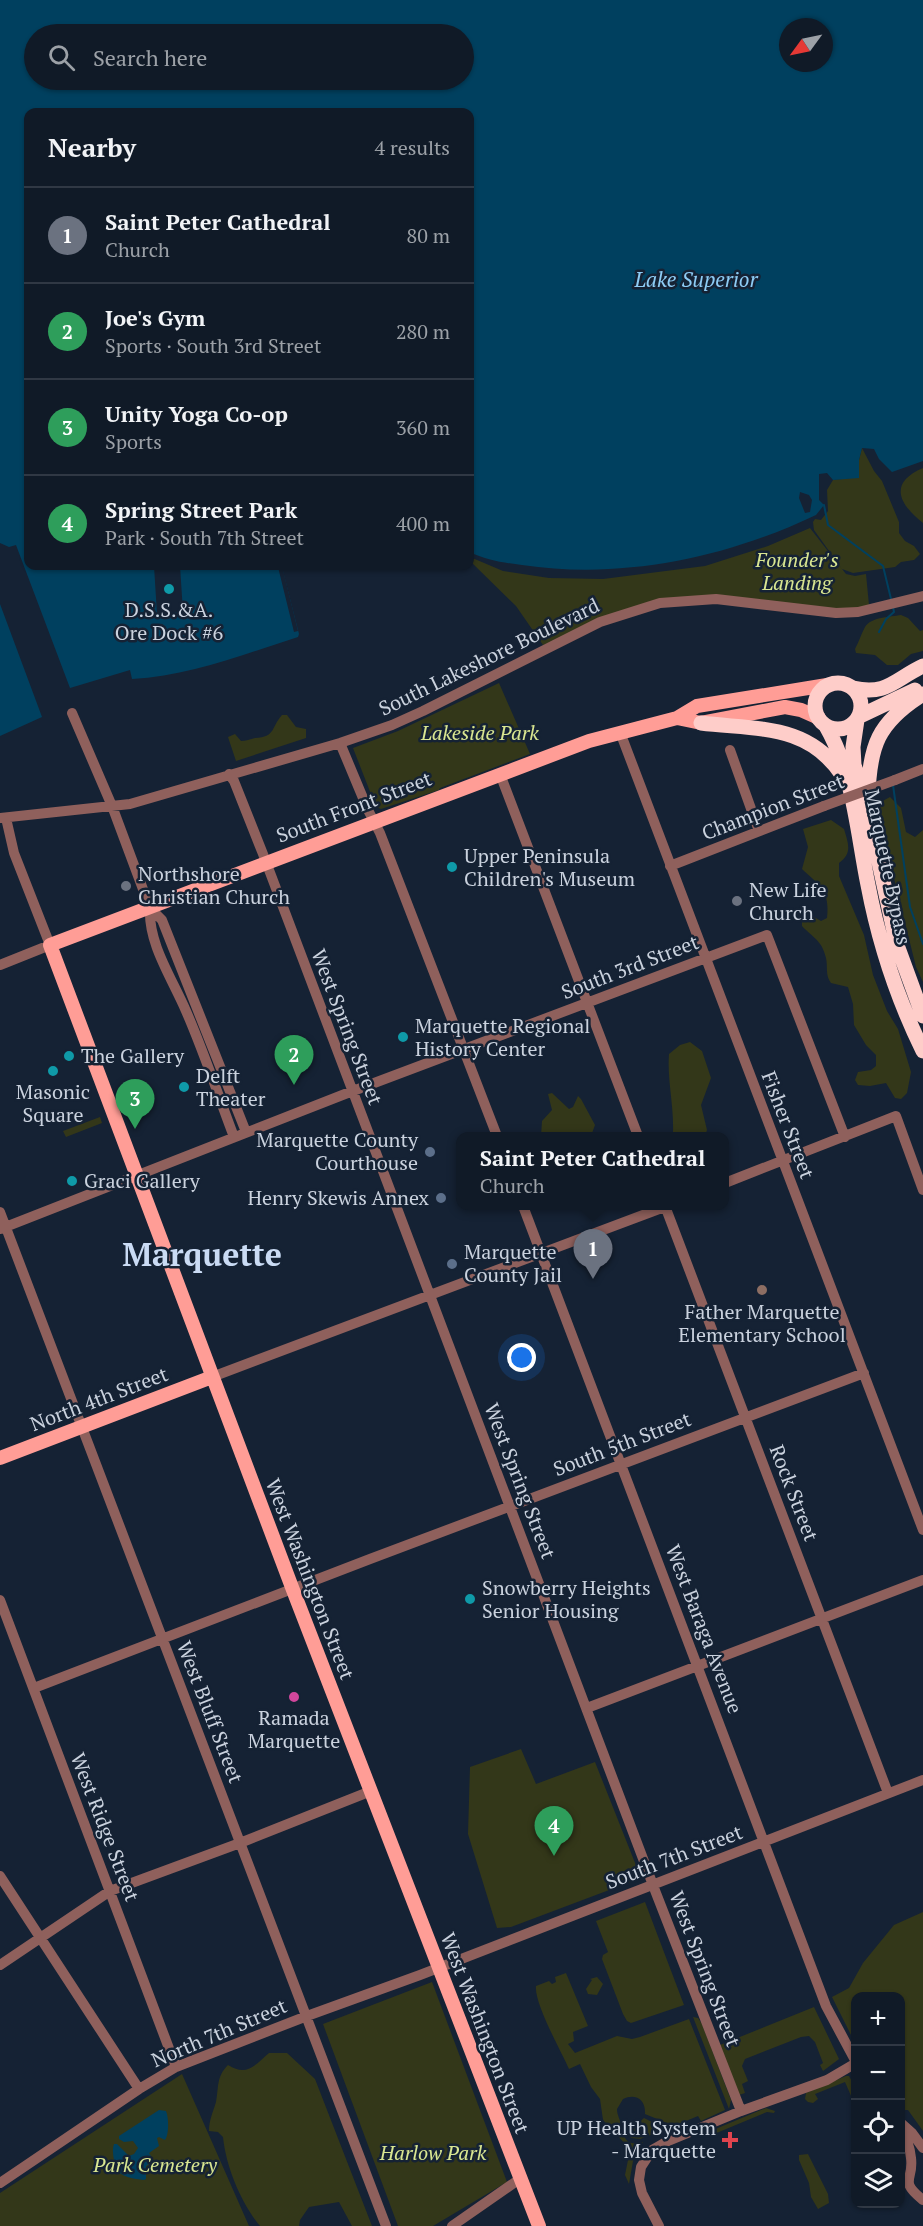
<!DOCTYPE html>
<meta charset="utf-8">
<style>
:root{--surface:#101a27;--page:#1e2733;--text:#f1f3f6;--muted:#9ca1a7;--line:#303844;--accent:#1a73e8}
body{margin:0;font-family:"PT Serif",serif;background:var(--page);color:var(--text)}
.controls{position:absolute;right:18px;bottom:18px;display:grid;overflow:hidden;border-radius:12px;box-shadow:0 2px 4px #0004}
.controls button{width:54px;height:54px;display:grid;place-items:center;padding:0;border:0;border-bottom:2px solid var(--line);background:var(--surface);color:var(--text);font:30px sans-serif}
.compass{position:absolute;left:779px;top:18px;width:54px;height:54px;border-radius:50%;background:var(--surface);box-shadow:0 2px 4px #0004;rotate:237deg}
.you{position:absolute;left:522px;top:1358px;width:21px;height:21px;margin:-15px;border:4px solid #fff;border-radius:50%;background:#1a73e8;box-shadow:0 0 0 9px #1a73e833}
.badge{display:grid;place-items:center;width:39px;height:39px;border-radius:50%;background:var(--accent);color:#fff;font-size:20px;font-weight:700}
.pin{position:absolute;translate:-50% -50px;filter:drop-shadow(0 2px 3px #0008)}
.pin::after{content:'';position:absolute;top:32px;width:21px;height:18px;background:inherit;clip-path:polygon(0 0,100% 0,50% 100%)}
.popup{position:absolute;left:456px;top:1132px;width:273px;height:78px;box-sizing:border-box;display:grid;place-content:center;border-radius:12px;background:var(--surface);filter:drop-shadow(0 2px 4px #0005);font-size:20px;white-space:nowrap;color:var(--muted)}
.popup b{font-size:22px;color:var(--text)}
.popup::after{content:'';position:absolute;left:50%;top:100%;margin-left:-12px;border:12px solid transparent;border-top-color:var(--surface)}
.list{margin:0;padding:0;list-style:none}
h2{display:flex;justify-content:space-between;align-items:center;height:78px;margin:0;padding:0 24px;font-size:26px}
h2 small{font-size:20px;font-weight:400;color:var(--muted)}
.list li{display:grid;grid-template-columns:39px 1fr auto;gap:18px;align-items:center;box-sizing:border-box;height:96px;padding:0 24px;border-top:2px solid var(--line)}
.list b{display:block;font-size:22px;white-space:nowrap}
.list p{margin:0;font-size:20px;white-space:nowrap;color:var(--muted)}
.list em{font-size:20px;font-style:normal;color:var(--muted)}
.icon{flex:none;width:33px;height:33px;fill:none;stroke:currentColor;stroke-width:2;stroke-linecap:round;stroke-linejoin:round}
.map{position:relative;flex:none;width:923px;height:2226px;overflow:hidden}
.search{position:absolute;background:var(--surface);box-shadow:0 2px 4px #0004;left:24px;top:24px;width:450px;height:66px;display:flex;align-items:center;gap:15px;box-sizing:border-box;padding:0 21px;border-radius:33px;color:var(--muted);font-size:22px}
.panel{position:absolute;background:var(--surface);box-shadow:0 2px 4px #0004;left:24px;top:108px;width:450px;height:462px;border-radius:12px}
.map>svg:first-child{display:block}
</style>
<div class="map">
<svg width="923" height="2226" viewBox="0 0 923 2226">
<rect width="100%" height="100%" fill="#152234"/>
<path fill="#333719" d="M862 448 874 471 882 481 899 522V533L905 541 914 546 920 554 914 560 901 562 895 567 853 573 842 569 846 574 855 576 866 574 869 605 848 610 675 599 543 645 516 606 470 561V557L503 571 549 578 603 579 705 566 768 546 810 528 842 569 814 530 813 522 815 519 821 520 828 511 827 490 833 480 859 477V460Z
M923 468V523C899 504 888 483 923 468Z
M901 615 908 618 920 631 923 630V651L911 654 898 665H887L875 655 856 653 855 649C859 642 861 634 865 627 871 617 890 617 901 615Z
M499 683 530 754 440 788 439 790 381 809 376 807 353 748 398 731Z
M282 715H287L296 727 306 729V738L236 761 228 737 235 734 241 741C246 741 250 739 255 738 276 737 271 727 282 715Z
M890 797 901 808 906 832 915 837 923 830V982L916 967 883 834 879 803Z
M831 820 844 829C848 843 853 853 839 863V876L864 935 873 975 887 1011 898 1029 911 1072 907 1093 901 1099 895 1098 886 1083 870 1086 858 1085 855 1080 858 1072 871 1070 876 1066V1055L866 1045 854 1025 853 1004 848 987 831 983C825 975 828 967 826 958 822 940 813 938 802 926V919L807 913 821 921 827 918C830 890 820 886 802 869L808 847 803 829Z
M690 1042 702 1051 711 1078 701 1105 707 1130 705 1136H693L690 1134 676 1136 673 1132C674 1105 667 1080 669 1054L680 1045Z
M552 1093 569 1109 573 1107 578 1096 581 1099 595 1125 591 1136H541L542 1121 552 1110 548 1094Z
M100 1117 102 1123 66 1137 63 1131Z
M521 1749 536 1784 595 1762 641 1878 511 1927 497 1928 468 1834 470 1767Z
M645 1902 684 2005 631 2023 627 2021 623 2014 602 1959 603 1955 608 1952 596 1921Z
M923 1912V2131L908 2110H904L901 2106 900 1996H856L855 2043 832 1997 849 1988 863 1963 894 1925Z
M566 1973 588 2026 573 2032 574 2041 568 2044 575 2053 617 2036 632 2039 640 2037 689 2019 725 2110 701 2121 698 2116 674 2126 645 2114C646 2100 636 2093 623 2099L617 2109C617 2115 620 2119 621 2124 624 2137 625 2147 643 2142L633 2161 629 2184 625 2175 629 2155 627 2146 603 2120 600 2099 591 2087 580 2064 569 2069C561 2051 534 2003 536 1986L549 1981 552 1984 556 1982 555 1977Z
M597 1977 603 1984 597 1995 588 1994 586 1989 592 1980 590 1979Z
M432 1982 507 2182 433 2226H398L323 2024Z
M814 2007 839 2059 823 2071 820 2065 823 2063 815 2042 809 2036 801 2037 745 2059 742 2066 748 2081 742 2084 745 2093 739 2095 720 2045Z
M693 2017 698 2018 702 2024 731 2100 729 2109Z
M269 2053H287L315 2079 372 2226H352L339 2202 309 2207 300 2220 299 2226H260C241 2203 226 2167 223 2137L218 2132 209 2131C209 2120 213 2112 216 2102 219 2087 216 2077 228 2065 247 2077 255 2065 269 2053Z
M182 2074 249 2226H0V2193Z
M846 2076H849L855 2087V2105L845 2082 815 2094 818 2099 813 2103 808 2102 805 2099 806 2093Z
M766 2108 775 2111 774 2113 767 2112 707 2137 708 2132 713 2130Z
M644 2118 666 2129 640 2139 631 2138 626 2129 627 2124H637Z
M808 2154 828 2194 829 2203 818 2209 811 2197 809 2183 799 2160V2155Z"/>
<path fill="#00405f" fill-rule="evenodd" d="M0 0H923V461L892 472 879 459 874 449 862 448 859 460V478L833 480 827 473 819 474V500L824 505 816 515C726 558 622 580 522 565 505 563 485 560 470 552V112H28V566H284L282 567 299 634 298 637C244 654 190 676 132 679L130 670 70 688 16 545 9 547 0 543ZM788 27H824V63H788ZM34 34H464V80H34ZM800 492 809 495 812 500 810 512 805 513 799 498Z
M0 604 42 717 0 736Z
M159 2110 166 2111C169 2118 169 2135 165 2140L159 2137 157 2138 159 2146 149 2153 154 2161 146 2166V2179L144 2180C134 2179 122 2177 115 2169 115 2161 111 2152 114 2144H117L129 2156 134 2154 138 2148 133 2141 124 2142 119 2139V2136Z"/>
<path fill="#152234" d="M154 566H180L183 612 157 614Z
M282 566 298 631 294 632 278 567Z"/>
<g fill="none" stroke-linecap="round" stroke-linejoin="round">
<path stroke="#00405f" stroke-width="2" d="M824 505 828 525 883 566 891 599
M879 632 886 619 894 612 893 607
M893 785 910 907 923 944"/>
<path stroke="#8f605c" stroke-width="10" d="M72 713 112 806 150 908C148 944 172 978 186 1011 204 1052 218 1095 234 1137
M620 732 923 1530
M340 743 368 810 380 833 497 1136
M730 750 759 831
M229 774 234 781 263 854 656 1893 741 2111
M500 774 638 1136
M895 780 923 769
M0 818 130 804 340 743 392 725 423 711 600 622 660 603 716 599 836 613 858 612 923 596
M670 866 824 806
M150 908 162 920 246 1132
M0 965 50 945 14 853 6 818
M725 1183 896 1116 923 1190
M523 1206 826 2006 856 2062
M665 1206 888 1793
M0 1212 386 2226
M0 1229 345 1094 767 935 845 1137
M212 1377 667 1206
M0 1600 176 2067
M34 1688 370 1559 864 1373
M587 1708 923 1580
M0 1876 139 2089
M0 1965 110 1891 240 1843 371 1791
M902 2124 912 2133 923 2148
M900 2126C906 2136 910 2147 911 2158 914 2181 898 2180 923 2200
M0 2183 139 2089 176 2067 307 2016 420 1975 923 1780
M452 2226 521 2178
M659 2226 642 2193 639 2180 641 2167 652 2150 666 2142 741 2111 827 2080 856 2063"/>
<path stroke="#ff9d96" stroke-width="14" d="M677 718 701 723 785 707 801 710 819 718
M0 1458 212 1377
M539 2226 293 1590 50 945 589 741 677 718 697 706 827 685"/>
<path stroke="#fecdc9" stroke-width="15" d="M815 706a23 23 0 1 1 46 0a23 23 0 1 1-46 0Z
M853 688C887 696 895 679 923 666
M858 717 915 690
M857 720 853 747 854 765 867 807 897 945 923 1016
M701 723C757 730 808 723 843 776
M826 726C854 775 857 831 868 885 879 943 897 998 923 1051
M868 798C869 746 878 722 923 694"/>
<path stroke="#8f605c" stroke-width="10" d="M824 806 895 780"/>
</g>
<g fill="#0f9aa8" stroke="#152234" stroke-width="2">
<circle cx="169" cy="589" r="6"/>
<circle cx="452" cy="867" r="6"/>
<circle cx="403" cy="1037" r="6"/>
<circle cx="69" cy="1056" r="6"/>
<circle cx="53" cy="1071" r="6"/>
<circle cx="184" cy="1087" r="6"/>
<circle cx="72" cy="1181" r="6"/>
<circle cx="470" cy="1599" r="6"/>
</g>
<g fill="#6b7280" stroke="#152234" stroke-width="2">
<circle cx="126" cy="886" r="6"/>
<circle cx="737" cy="901" r="6"/>
</g>
<g fill="#5c6f8a" stroke="#152234" stroke-width="2">
<circle cx="430" cy="1152" r="6"/>
<circle cx="441" cy="1198" r="6"/>
<circle cx="452" cy="1264" r="6"/>
</g>
<circle fill="#8d6e63" stroke="#152234" stroke-width="2" cx="762" cy="1290" r="6"/>
<circle fill="#d1479c" stroke="#152234" stroke-width="2" cx="294" cy="1697" r="6"/>
<path fill="#e0444e" stroke="#152234" stroke-width="2" d="M727 2131h6v6h6v6h-6v6h-6v-6h-6v-6h6z"/>
<g text-anchor="middle" stroke-width="5" stroke-linejoin="round" paint-order="stroke">
<g font-size="20" font-style="italic" fill="#d9e691" stroke="#152234">
<text x="797" y="567">Founder's<tspan x="797" dy="23">Landing</tspan></text>
<text x="480" y="740">Lakeside Park</text>
<text x="433" y="2160">Harlow Park</text>
<text x="155" y="2172">Park Cemetery</text>
</g>
<g font-size="20" fill="#cad2de" stroke="#152234" text-anchor="start">
<text x="169" y="617" text-anchor="middle">D.S.S.&amp;A.<tspan x="169" dy="23">Ore Dock #6</tspan></text>
<text x="464" y="863">Upper Peninsula<tspan x="464" dy="23">Children's Museum</tspan></text>
<text x="138" y="881">Northshore<tspan x="138" dy="23">Christian Church</tspan></text>
<text x="749" y="897">New Life<tspan x="749" dy="23">Church</tspan></text>
<text x="415" y="1033">Marquette Regional<tspan x="415" dy="23">History Center</tspan></text>
<text x="81" y="1063">The Gallery</text>
<text x="196" y="1083">Delft<tspan x="196" dy="23">Theater</tspan></text>
<text x="53" y="1099" text-anchor="middle">Masonic<tspan x="53" dy="23">Square</tspan></text>
<text x="418" y="1147" text-anchor="end">Marquette County<tspan x="418" dy="23">Courthouse</tspan></text>
<text x="84" y="1188">Graci Gallery</text>
<text x="429" y="1205" text-anchor="end">Henry Skewis Annex</text>
<text x="464" y="1259">Marquette<tspan x="464" dy="23">County Jail</tspan></text>
<text x="762" y="1319" text-anchor="middle">Father Marquette<tspan x="762" dy="23">Elementary School</tspan></text>
<text x="482" y="1595">Snowberry Heights<tspan x="482" dy="23">Senior Housing</tspan></text>
<text x="294" y="1725" text-anchor="middle">Ramada<tspan x="294" dy="23">Marquette</tspan></text>
<text x="716" y="2135" text-anchor="end">UP Health System<tspan x="716" dy="23">- Marquette</tspan></text>
</g>
<g font-size="20" fill="#cad2de" stroke="#152234">
<text transform="translate(489 657) rotate(-26)" y="7">South Lakeshore Boulevard</text>
<text transform="translate(354 807) rotate(-21)" y="7">South Front Street</text>
<text transform="translate(773 807) rotate(-21)" y="7">Champion Street</text>
<text transform="translate(888 867) rotate(78)" y="7">Marquette Bypass</text>
<text transform="translate(630 967) rotate(-21)" y="7">South 3rd Street</text>
<text transform="translate(347 1027) rotate(69)" y="7">West Spring Street</text>
<text transform="translate(788 1125) rotate(69)" y="7">Fisher Street</text>
<text transform="translate(99 1399) rotate(-21)" y="7">North 4th Street</text>
<text transform="translate(622 1444) rotate(-21)" y="7">South 5th Street</text>
<text transform="translate(520 1481) rotate(69)" y="7">West Spring Street</text>
<text transform="translate(794 1493) rotate(69)" y="7">Rock Street</text>
<text transform="translate(310 1579) rotate(69)" y="7">West Washington Street</text>
<text transform="translate(704 1629) rotate(69)" y="7">West Baraga Avenue</text>
<text transform="translate(210 1712) rotate(69)" y="7">West Bluff Street</text>
<text transform="translate(105 1827) rotate(69)" y="7">West Ridge Street</text>
<text transform="translate(674 1857) rotate(-21)" y="7">South 7th Street</text>
<text transform="translate(705 1969) rotate(69)" y="7">West Spring Street</text>
<text transform="translate(219 2033) rotate(-23)" y="7">North 7th Street</text>
<text transform="translate(485 2033) rotate(69)" y="7">West Washington Street</text>
</g>
<g font-size="21" font-style="italic" fill="#8dccf5" stroke="#152234">
<text x="696" y="287">Lake Superior</text>
</g>
<g font-size="32" font-weight="bold" fill="#cadbf4" stroke="#152234">
<text x="202" y="1266">Marquette</text>
</g>
</g>
</svg>
<div class="controls">
<button>+</button>
<button>−</button>
<button><svg class="icon" aria-label="locate" viewBox="0 0 24 24"><circle cx="12" cy="12" r="6"/><path d="M12 2v4M12 18v4M2 12h4M18 12h4"/></svg></button>
<button><svg class="icon" aria-label="layers" viewBox="0 0 24 24"><path d="M12 4l9 5-9 5-9-5zM3 14l9 5 9-5"/></svg></button>
</div>
<svg class="compass" viewBox="-18 -18 36 36"><path d="M0-13l5 13h-10z" fill="#e53935"/><path d="M0 13l5-13h-10z" fill="#9ca1a7"/></svg>
<div class="you"></div>
<div class="pin badge" style="left:593px;top:1279px;background:#6b7280">1</div>
<div class="popup"><b>Saint Peter Cathedral</b>Church</div>
<div class="pin badge" style="left:294px;top:1085px;background:#2e9e5b">2</div>
<div class="pin badge" style="left:135px;top:1129px;background:#2e9e5b">3</div>
<div class="pin badge" style="left:554px;top:1856px;background:#2e9e5b">4</div>
<div class="search"><svg class="icon" aria-label="search" viewBox="0 0 24 24"><circle cx="10" cy="10" r="6"/><path d="M15 15l6 6"/></svg>Search here</div>
<section class="panel">
<h2>Nearby<small>4 results</small></h2>
<ul class="list">
<li><span class="badge" style="background:#6b7280">1</span><div><b>Saint Peter Cathedral</b><p>Church</p></div><em>80 m</em></li>
<li><span class="badge" style="background:#2e9e5b">2</span><div><b>Joe's Gym</b><p>Sports · South 3rd Street</p></div><em>280 m</em></li>
<li><span class="badge" style="background:#2e9e5b">3</span><div><b>Unity Yoga Co-op</b><p>Sports</p></div><em>360 m</em></li>
<li><span class="badge" style="background:#2e9e5b">4</span><div><b>Spring Street Park</b><p>Park · South 7th Street</p></div><em>400 m</em></li>
</ul>
</section>
</div>
